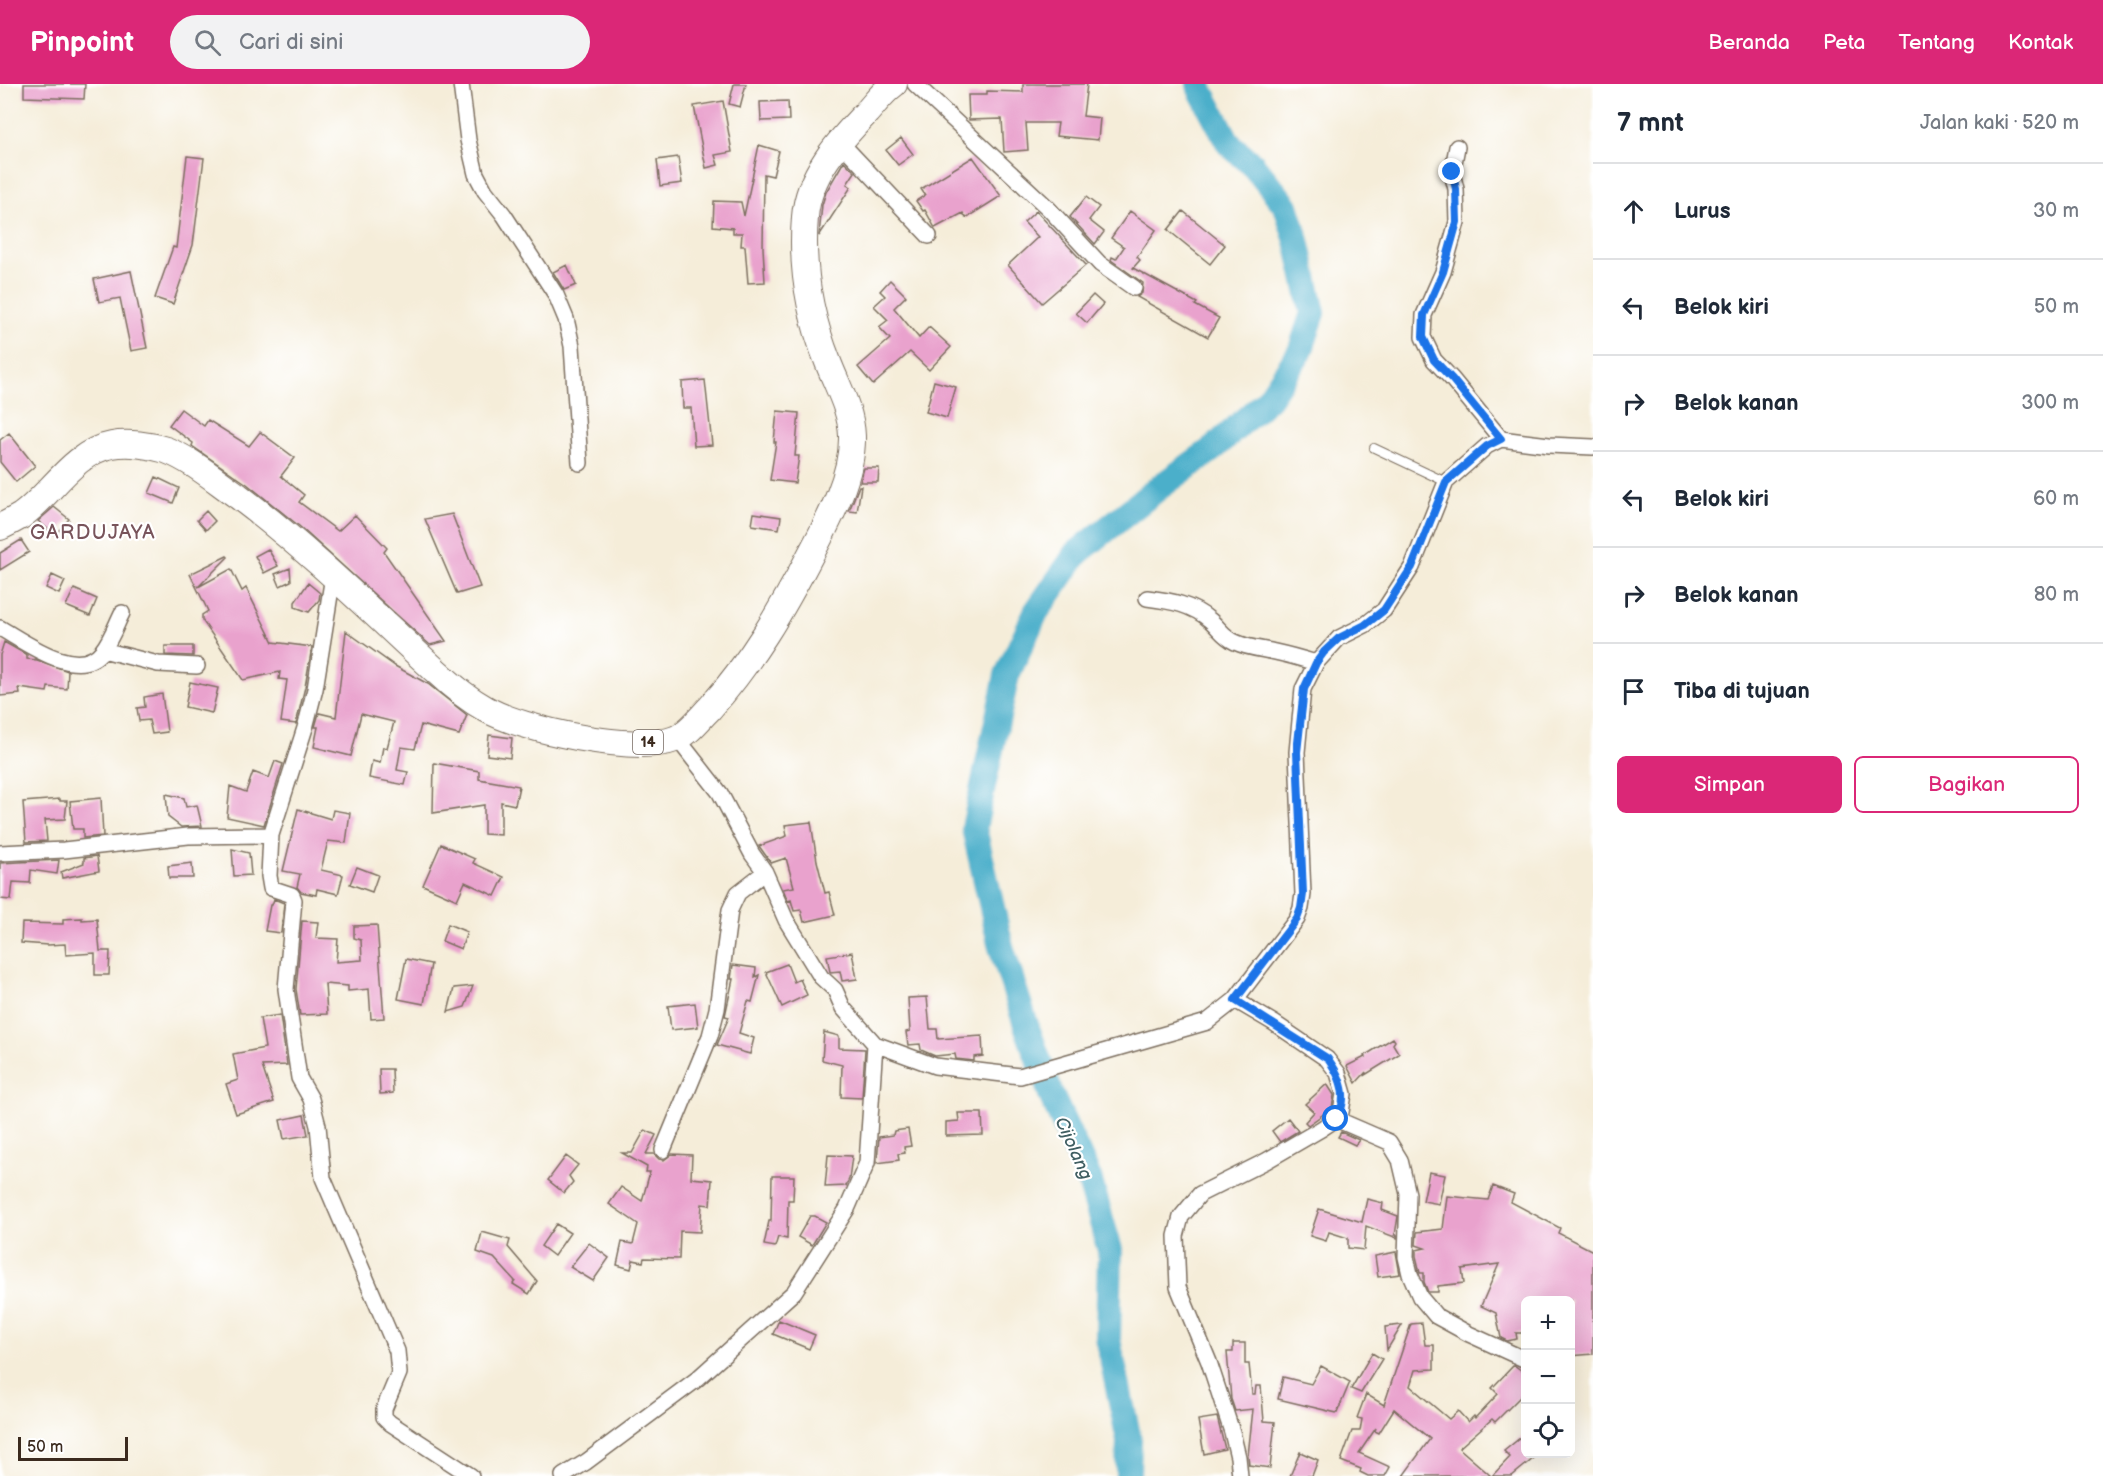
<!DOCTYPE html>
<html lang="id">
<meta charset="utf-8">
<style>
:root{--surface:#fff;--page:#f2f2f3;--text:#1f2937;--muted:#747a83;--line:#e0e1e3;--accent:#db2777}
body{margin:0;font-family:"Balsamiq Sans",sans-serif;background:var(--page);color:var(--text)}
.controls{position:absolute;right:18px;bottom:18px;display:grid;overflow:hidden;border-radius:9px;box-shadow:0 6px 24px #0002}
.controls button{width:54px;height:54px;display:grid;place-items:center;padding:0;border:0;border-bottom:2px solid var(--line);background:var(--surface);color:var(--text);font:30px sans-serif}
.scale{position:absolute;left:18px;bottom:15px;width:110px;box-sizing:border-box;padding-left:6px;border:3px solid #3b2a1e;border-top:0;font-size:16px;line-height:21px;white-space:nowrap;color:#3b2a1e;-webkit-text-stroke:4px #fff;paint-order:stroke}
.stop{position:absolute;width:18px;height:18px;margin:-14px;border:4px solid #1a73e8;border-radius:50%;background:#fff}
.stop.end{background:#1a73e8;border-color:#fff;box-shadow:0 2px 6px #0008}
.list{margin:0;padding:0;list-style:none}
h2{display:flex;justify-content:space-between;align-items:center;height:78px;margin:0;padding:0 24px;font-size:26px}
h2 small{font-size:20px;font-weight:400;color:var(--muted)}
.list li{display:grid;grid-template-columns:39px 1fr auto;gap:18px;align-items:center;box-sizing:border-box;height:96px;padding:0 24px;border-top:2px solid var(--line)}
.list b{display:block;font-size:22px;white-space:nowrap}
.list em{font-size:20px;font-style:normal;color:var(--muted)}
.actions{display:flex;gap:12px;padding:18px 24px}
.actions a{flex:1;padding:14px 0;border:2px solid var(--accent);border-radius:9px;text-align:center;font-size:21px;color:var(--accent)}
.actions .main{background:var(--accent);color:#fff}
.icon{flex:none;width:33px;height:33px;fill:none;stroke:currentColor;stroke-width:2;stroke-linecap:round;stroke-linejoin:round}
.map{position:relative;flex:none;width:1593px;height:1392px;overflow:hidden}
header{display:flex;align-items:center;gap:36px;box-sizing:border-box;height:84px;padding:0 30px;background:var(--accent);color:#fff}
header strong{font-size:28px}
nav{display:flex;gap:33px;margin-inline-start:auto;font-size:21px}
.search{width:420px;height:54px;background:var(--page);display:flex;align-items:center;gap:15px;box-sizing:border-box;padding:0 21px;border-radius:33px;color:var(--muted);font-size:22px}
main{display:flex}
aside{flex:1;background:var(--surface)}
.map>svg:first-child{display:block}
</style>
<header>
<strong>Pinpoint</strong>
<div class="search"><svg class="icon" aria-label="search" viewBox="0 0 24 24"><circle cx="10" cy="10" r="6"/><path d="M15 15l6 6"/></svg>Cari di sini</div>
<nav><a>Beranda</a><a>Peta</a><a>Tentang</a><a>Kontak</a></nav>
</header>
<main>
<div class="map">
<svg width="1593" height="1392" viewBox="0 0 1593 1392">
<rect width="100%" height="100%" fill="#fff"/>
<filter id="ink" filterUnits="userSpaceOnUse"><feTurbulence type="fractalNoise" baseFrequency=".0167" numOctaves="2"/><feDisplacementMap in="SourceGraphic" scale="12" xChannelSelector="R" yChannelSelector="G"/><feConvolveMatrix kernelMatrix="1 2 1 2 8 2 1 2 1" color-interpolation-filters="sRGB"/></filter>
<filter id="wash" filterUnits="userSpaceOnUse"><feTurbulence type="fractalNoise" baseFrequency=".008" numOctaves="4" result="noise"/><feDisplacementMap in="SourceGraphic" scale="24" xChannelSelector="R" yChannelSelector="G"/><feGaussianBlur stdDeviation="1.35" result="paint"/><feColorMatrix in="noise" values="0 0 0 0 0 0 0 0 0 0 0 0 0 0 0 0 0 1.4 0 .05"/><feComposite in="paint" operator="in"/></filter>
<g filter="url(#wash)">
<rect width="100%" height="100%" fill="#f5edd9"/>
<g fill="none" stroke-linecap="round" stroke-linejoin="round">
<path stroke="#4bafca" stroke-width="26" d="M1128 1392 1129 1356 1108 1256 1110 1166 1089 1094 1052 1013 1027 944 1001 863 974 744 1007 591 1036 528 1077 469 1157 405 1214 364 1269 314 1300 268 1313 229 1297 157 1286 122 1252 80 1229 60 1200 5 1199 0"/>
</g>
<g id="blocks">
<path fill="#e9a2cd" d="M24 0H85L84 15 24 13Z
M734 0H746L740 23 729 20Z
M1023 0H1087L1083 32 1100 34 1098 56 1056 52 1058 39H1026L1028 66 1004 68 1002 35 969 36 968 11H987V7L1023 8Z
M723 17 732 68 715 71 718 81 706 84 694 22Z
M788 17 789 36 761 37 760 18Z
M901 54 913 70 898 81 886 66Z
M759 61 779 67 773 92 764 90 763 164 765 198 748 199 745 162H741L742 149H733V144L713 142 714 117 741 118 744 132Z
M187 72 204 74 193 161 173 220 155 214 173 163 176 164Z
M678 73 682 99 660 102 657 76Z
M973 73 1001 112 966 134 963 129 935 144 925 126 923 127 916 117 925 111 921 105Z
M844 77 855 88 847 100 851 103 819 152 822 121 826 108Z
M1086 113 1099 123 1089 136 1104 148 1095 160 1070 133Z
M1036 127 1086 181 1042 219 1008 181 1038 153 1024 138Z
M1130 127 1156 146 1137 173 1140 176 1133 184 1197 219 1195 221 1219 234 1208 253 1137 213 1142 209 1143 199 1111 176 1112 173 1116 175 1124 163 1111 154Z
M1183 127 1225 161 1210 180 1168 146Z
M567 181 576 201 564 206 553 188Z
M131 187 147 264 131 267 120 214 99 218 94 195Z
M890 196 906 212 894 224 919 254 929 243 951 263 929 286 910 268 873 301 858 283 890 255 879 243 888 236 874 222 885 212 880 207Z
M1093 211 1103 220 1087 239 1076 229Z
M705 296 712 361 694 362 691 324H683L682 298Z
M934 297 956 303 947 334 926 328Z
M181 325 204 342 208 336 249 362 260 348 295 374 281 392 304 411 299 418 338 447 355 431 387 464 384 468 446 557 430 561 299 442 247 400 192 362 193 359 169 341Z
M777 327 799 329 795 372H799L795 399 770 396 776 358H774Z
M9 349 35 382 16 398 0 378V356Z
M864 384H879L878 398H860Z
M156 393 179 404 173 419 149 409Z
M859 402H861L857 428 849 427Z
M54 423 69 435 55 451 38 437Z
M206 427 215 437 206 446 197 436Z
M754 429 781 433 779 445 752 441Z
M452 430 480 503 457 510 425 435Z
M21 456 29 468 0 486V469Z
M268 465 278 482 264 489 255 472Z
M227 472 228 473 198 503 231 485 242 507 246 504 273 558 312 563 305 603 296 640 281 638 287 596 279 595 280 588 243 596 202 536V531L208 527 190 490Z
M290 484 291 497 280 502 275 490Z
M52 491 65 497 59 510 46 504Z
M308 499 320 509 319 516 309 528 295 523V518Z
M74 505 97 515 90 532 66 522Z
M346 547 395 582 428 600 467 631 459 651 421 641 415 665 401 663 397 686 408 688 405 701 369 694 372 677 380 679 383 663 387 664 394 638 361 630 351 672 314 663 318 643H315L319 629 336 633Z
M4 558 27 571V575L37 576 68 587 67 605 48 603 47 608 19 604 20 610 0 612V571Z
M165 562H193V572L165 571Z
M190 598 218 604 212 629 185 623Z
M162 610 167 648 152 650 149 636 139 637 137 624 145 623 144 613Z
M489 651 512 654 510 674 487 671Z
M275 677 283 680 264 741 227 733 230 702 246 708 253 688 269 694Z
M434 679 479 687V695L519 702 515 721 501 718V751L484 750V721L433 729Z
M166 710 184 714 186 723 197 721 202 742 181 743 168 733Z
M101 714 103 752 83 754V745H73L70 717Z
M60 715V717H67L65 735 45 736 47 757 26 758 23 718Z
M298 725 331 735 333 726 350 729 346 759 328 757 321 786 343 791 338 810 317 805 316 811 301 808 297 803 300 790 283 787Z
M811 738 817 777 825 809 829 808 835 831 804 838 801 826 794 827 791 816 788 817 783 805 794 803 786 774 771 779 759 762 787 752 785 741Z
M441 760 475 775 473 779 504 793 495 812 465 798 457 816 423 801Z
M232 765 249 769 251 791 234 792Z
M97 772 99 787 62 794 61 788 84 779V774Z
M59 776 57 790 31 786 30 799 13 798 11 816 0 815V779Z
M192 779 193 794H169L168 782Z
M357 783 378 791 372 808 350 800Z
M274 815 284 819 281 849 265 847 270 821H272Z
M82 834V836L97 835 100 867H110L109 891H95V869L66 871 65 860 48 861 21 859 22 839 63 840V835Z
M302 837 318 838 316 854 338 855 336 878 362 876 361 856 354 854V842L377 841 384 934 371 935 369 905 348 907V902L325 900 327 930 300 931 296 905Z
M448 840 467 848 461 865 442 857Z
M852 868 857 895 842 897 840 887 830 888 827 872Z
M406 875 431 880 424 920 398 915Z
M787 880 794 898 800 895 807 911 782 923 766 888Z
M733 881 756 884 755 893 759 891 752 918 748 917 739 949 754 954 750 970 717 961 729 933 725 932 733 895H731Z
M473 902 465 923 448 928 454 904Z
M927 913 930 945H937L938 955 982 952 983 972 974 973V977L956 975 955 970 935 972 921 966 920 960 908 961 906 948 910 947 908 914Z
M695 919 698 943 671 946 668 922Z
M280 931 287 981 262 982 274 1018 236 1030 226 1000 238 996 233 970 265 964 260 934Z
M824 948 839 952V964L865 965 862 1014 841 1013 842 981 822 976Z
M1393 954 1395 957 1393 960 1399 970 1365 991 1366 988 1356 999 1347 982 1365 973 1364 972Z
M379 985H392L393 1009 380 1010Z
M1327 1000 1334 1011 1332 1024 1308 1041 1305 1038 1314 1028 1305 1020Z
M958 1029H982L983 1051 946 1052V1038L959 1037Z
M304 1031 308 1051 284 1055 280 1036Z
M1288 1034 1298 1047 1280 1058 1272 1047Z
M908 1045 911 1062 904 1063 905 1069 898 1070 899 1076 877 1079 879 1053 893 1051 894 1047Z
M645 1046 656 1051 646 1070H654L659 1075 664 1076 672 1070 692 1071 691 1094 712 1096 710 1121 702 1120 700 1148 680 1147 679 1175 644 1174 643 1178 633 1176 631 1185 617 1181 622 1158 633 1160 638 1140 609 1120 621 1103 642 1117 650 1088H646L647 1083 622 1069H632Z
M1341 1048 1359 1056 1355 1061 1338 1053Z
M828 1071 852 1072 849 1095 846 1102 825 1103Z
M566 1072 578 1081 569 1092 573 1098 564 1109 548 1096Z
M1429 1088 1445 1091 1439 1120 1423 1117Z
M772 1092H794L793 1116H788L787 1155 778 1153 775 1163 764 1161 769 1137H771Z
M1493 1102 1514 1110 1511 1118 1560 1144 1558 1149 1593 1167V1270L1570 1272V1216H1526V1249H1516L1517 1255 1507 1257 1501 1254 1496 1229 1481 1222 1499 1180 1462 1185 1464 1199 1438 1202V1208H1428L1424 1198V1189H1420L1416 1172V1166L1425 1164 1416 1161 1417 1148 1443 1145 1447 1112 1488 1116Z
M1367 1115 1383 1119 1382 1126 1398 1132 1395 1151H1397V1154L1366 1142 1364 1166 1348 1164V1154L1329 1148 1326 1157 1310 1152 1319 1125 1362 1138Z
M810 1132H815L826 1138 812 1161 798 1153Z
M556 1140 570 1149 554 1172 541 1162Z
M482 1148 510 1156 508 1163 537 1197 529 1210 513 1200 515 1197 494 1174 477 1168Z
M589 1159 609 1174 593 1197 570 1183Z
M1396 1168 1400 1190 1378 1193 1375 1172Z
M779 1236 815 1251 809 1265 773 1250Z
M1422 1239 1425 1261H1434V1285L1415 1286 1410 1302 1449 1335 1458 1327 1468 1338 1474 1332 1475 1334 1498 1310 1492 1304 1514 1281 1526 1290V1307L1495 1338 1492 1335 1459 1364 1491 1392H1403L1430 1355 1394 1325 1379 1349 1375 1347 1376 1344 1359 1369 1390 1383 1385 1392H1368L1360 1388 1361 1385 1341 1377 1352 1347H1360L1362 1335 1357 1334 1366 1310 1384 1321 1411 1240Z
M1402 1241 1387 1266 1385 1243Z
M1233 1259H1245V1280H1249L1252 1310H1255L1256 1302H1261L1264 1337 1275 1338 1270 1384 1249 1381 1248 1372 1253 1325 1235 1327 1231 1315 1227 1268H1233Z
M1372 1269 1382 1275 1361 1309 1351 1305Z
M1321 1282 1350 1298 1337 1329 1278 1315 1283 1293 1311 1300Z
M1217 1333 1225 1365 1204 1370 1198 1336Z
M1526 1349V1370H1539L1512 1392H1492L1510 1373 1504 1367Z
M1300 1368 1318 1376 1312 1392H1290Z"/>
</g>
</g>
<g filter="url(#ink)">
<use href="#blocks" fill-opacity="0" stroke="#7c6e5f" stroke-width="1.5"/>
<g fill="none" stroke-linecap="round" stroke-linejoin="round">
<g stroke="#7c6e5f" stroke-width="10">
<path id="service" d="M1374 364 1446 398"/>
</g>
<g stroke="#7c6e5f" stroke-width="18">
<path id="minor" d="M461 0 468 56 476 90 485 107 504 131 556 211 566 235 572 262 580 379
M915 0 1048 124 1100 180 1134 204
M840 58 929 152
M1457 63 1452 89 1456 105 1457 138 1443 188 1424 231 1423 253 1434 276 1452 295 1501 355
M333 492 315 605 305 644 271 751 269 792 271 804 292 811 294 816 286 905 299 994 311 1015 318 1042 323 1094 397 1267 399 1289 384 1325V1333L390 1339 471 1392
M1147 514C1171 517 1192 520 1211 537 1219 544 1224 553 1235 558 1248 564 1262 565 1275 568 1289 571 1303 575 1316 579
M0 544C25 558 78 598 102 567 111 556 116 541 122 529
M103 566 158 580 197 582
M0 769 64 766 188 752 271 751
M1235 916 1274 939 1327 975 1338 989 1344 1010 1341 1028 1336 1035 1321 1045 1266 1077 1200 1110 1181 1133 1176 1152 1178 1203 1209 1278 1232 1348 1238 1373 1240 1392
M875 960 935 982 1020 992 1207 938 1235 916 1297 835 1301 824 1303 810 1297 668 1303 605 1316 579 1339 554 1365 541 1384 526 1412 483 1446 398 1487 362 1501 355 1549 361 1593 363
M1336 1035 1389 1058 1400 1076 1408 1110 1406 1173 1410 1190 1420 1213 1436 1232 1469 1250 1526 1276
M663 1066 710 952 717 925 730 826 738 809 765 788
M563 1392 586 1378 696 1296 794 1208 847 1125 867 1079 875 960 843 924 835 906 821 893 786 836 765 788 752 770 720 709 677 654"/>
</g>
<g stroke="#7c6e5f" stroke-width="28">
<path id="trunk" d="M0 443C7 440 14 436 21 432 51 411 73 368 112 361 128 358 150 361 166 366 192 376 215 396 238 412 308 465 372 528 436 587 451 601 468 615 486 625 522 646 636 670 675 655 688 650 701 633 710 624 752 577 783 524 812 468 830 434 853 391 852 352 851 325 837 302 828 278 810 233 801 182 805 133 808 91 839 57 867 28 876 18 883 8 894 0"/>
</g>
<use href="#service" stroke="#fff" stroke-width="8"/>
<use href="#minor" stroke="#fff" stroke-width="15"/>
<use href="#trunk" stroke="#fff" stroke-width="26"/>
</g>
</g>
<g fill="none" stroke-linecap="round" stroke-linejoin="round" filter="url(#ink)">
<path stroke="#1a73e8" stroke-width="8" d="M1336 1035C1350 1015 1341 993 1328 975L1235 916 1297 835 1301 824 1303 810 1297 668 1304 605 1316 579 1324 568 1339 554 1365 541 1384 526 1412 483 1446 398 1487 362 1501 355 1452 295 1434 276 1423 253 1424 231 1443 188 1457 138 1456 105 1452 88"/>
</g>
<g text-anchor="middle" stroke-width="4.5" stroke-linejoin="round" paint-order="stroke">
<rect fill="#fff" stroke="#766a62" stroke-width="1.5" x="633" y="646" width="30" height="24" rx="4.5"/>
<g font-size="15" font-weight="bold" fill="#3b2a1e">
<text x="648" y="663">14</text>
</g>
<g font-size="18" font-style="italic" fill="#415f63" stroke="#fff">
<text transform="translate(1074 1064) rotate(66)" y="6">Cijolang</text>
</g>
<g font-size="20" letter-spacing="1.5" fill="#78545b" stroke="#fff">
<text x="93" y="455">GARDUJAYA</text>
</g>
</g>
</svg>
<div class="controls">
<button>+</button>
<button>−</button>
<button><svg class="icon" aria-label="locate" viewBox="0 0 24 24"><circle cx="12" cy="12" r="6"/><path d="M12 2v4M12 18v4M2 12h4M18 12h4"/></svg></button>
</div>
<div class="scale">50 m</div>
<div class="stop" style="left:1336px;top:1035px"></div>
<div class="stop end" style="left:1452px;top:88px"></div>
</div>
<aside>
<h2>7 mnt<small>Jalan kaki · 520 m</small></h2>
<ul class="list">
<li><svg class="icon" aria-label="ahead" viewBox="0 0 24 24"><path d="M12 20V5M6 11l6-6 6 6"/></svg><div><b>Lurus</b></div><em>30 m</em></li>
<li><svg class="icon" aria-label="left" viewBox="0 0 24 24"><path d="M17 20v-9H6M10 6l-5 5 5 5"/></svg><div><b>Belok kiri</b></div><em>50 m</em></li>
<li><svg class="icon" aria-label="right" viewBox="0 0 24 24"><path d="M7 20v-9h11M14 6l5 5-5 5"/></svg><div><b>Belok kanan</b></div><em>300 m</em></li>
<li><svg class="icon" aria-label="left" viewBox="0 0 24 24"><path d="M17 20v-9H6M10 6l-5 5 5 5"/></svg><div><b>Belok kiri</b></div><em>60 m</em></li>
<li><svg class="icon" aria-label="right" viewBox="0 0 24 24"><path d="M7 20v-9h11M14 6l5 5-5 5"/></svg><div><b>Belok kanan</b></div><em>80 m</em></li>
<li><svg class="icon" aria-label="arrive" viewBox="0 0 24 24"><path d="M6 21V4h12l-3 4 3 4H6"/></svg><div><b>Tiba di tujuan</b></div></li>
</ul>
<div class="actions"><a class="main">Simpan</a><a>Bagikan</a></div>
</aside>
</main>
